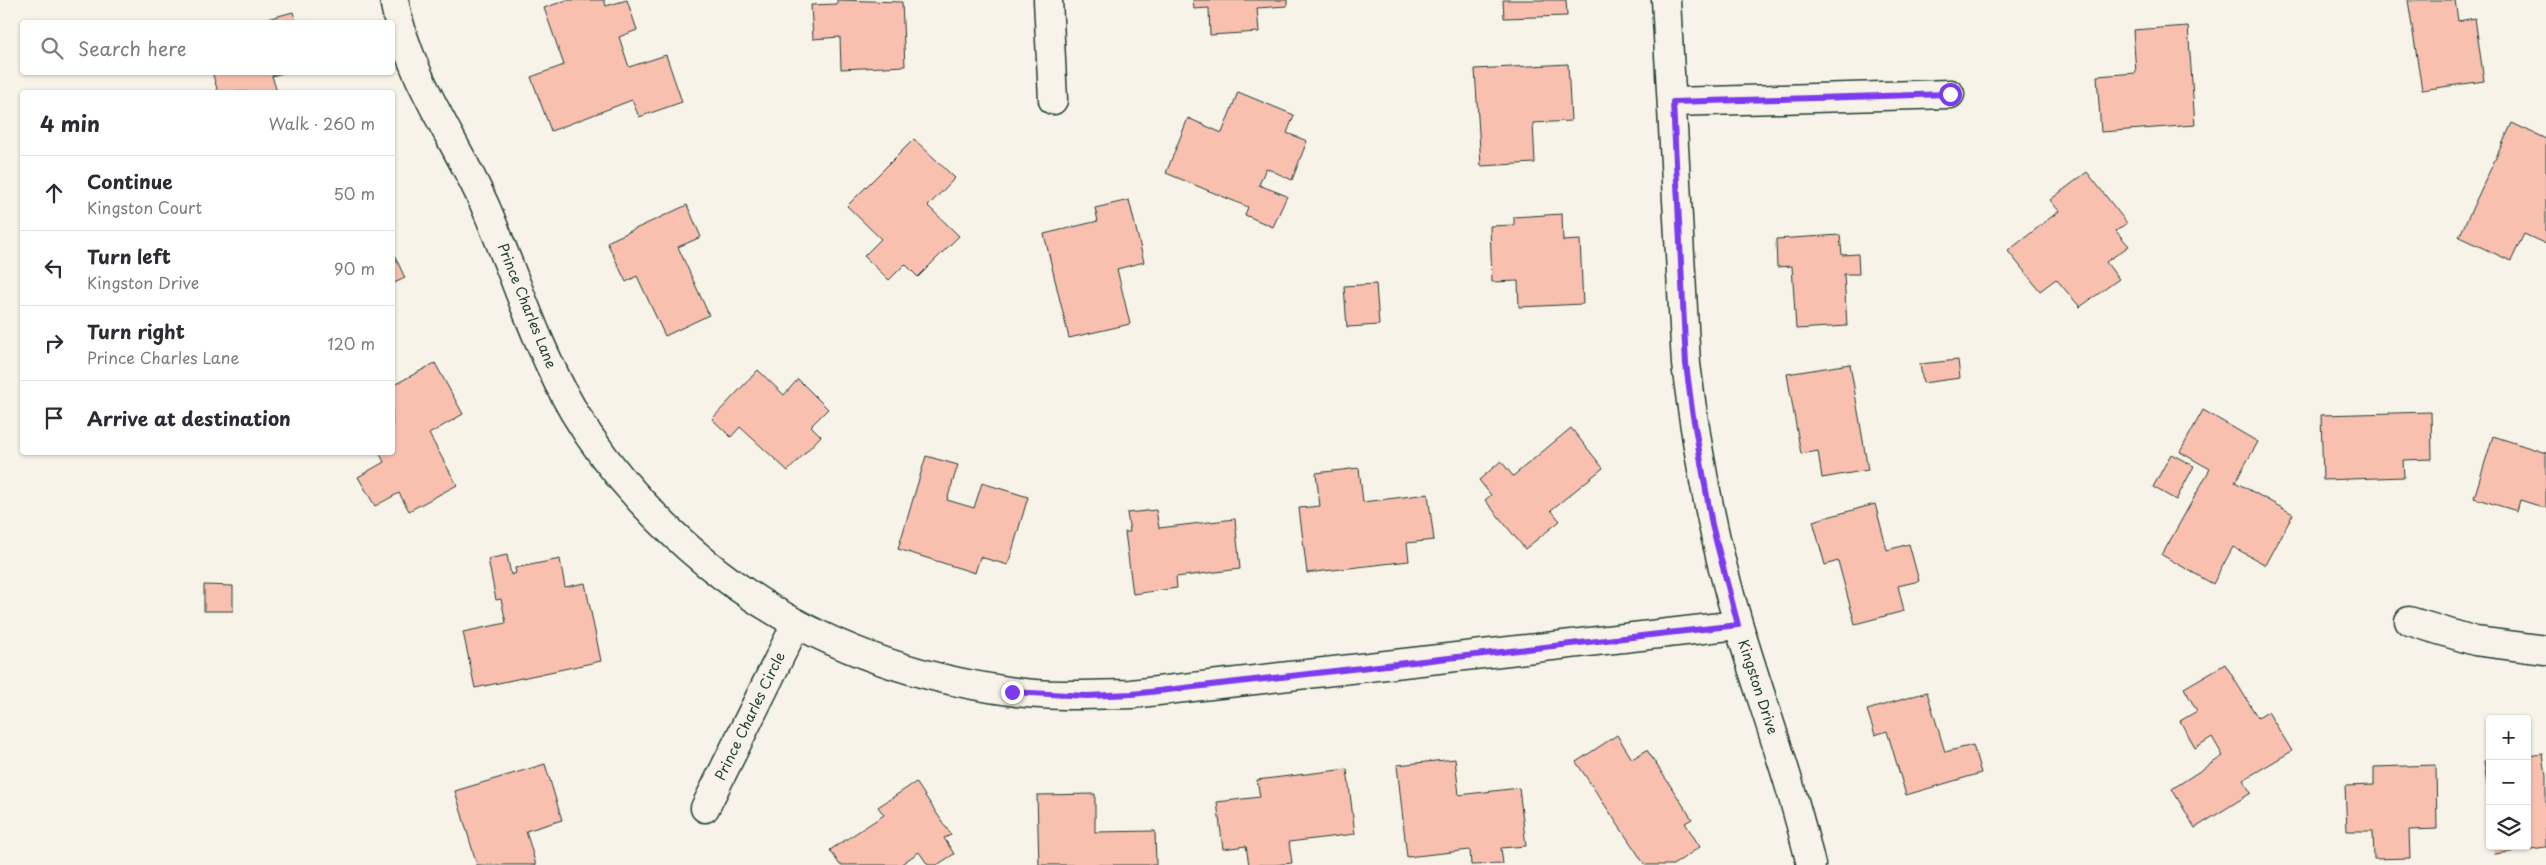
<!DOCTYPE html>
<meta charset="utf-8">
<style>
:root{--surface:#fff;--page:#f7f7f7;--text:#2b2b33;--muted:#7c7c81;--line:#e1e1e2}
body{margin:0;font-family:"Playpen Sans",sans-serif;background:var(--page);color:var(--text)}
.controls{position:absolute;right:15px;bottom:15px;display:grid;overflow:hidden;border-radius:5px;box-shadow:0 1px 4px #0004}
.controls button{width:45px;height:45px;display:grid;place-items:center;padding:0;border:0;border-bottom:1px solid var(--line);background:var(--surface);color:var(--text);font:25px sans-serif}
.stop{position:absolute;width:15px;height:15px;margin:-11px;border:4px solid #7c3aed;border-radius:50%;background:#fff}
.stop.end{background:#7c3aed;border-color:#fff;box-shadow:0 1px 5px #0008}
.list{margin:0;padding:0;list-style:none}
h2{display:flex;justify-content:space-between;align-items:center;height:65px;margin:0;padding:0 20px;font-size:21px}
h2 small{font-size:16px;font-weight:400;color:var(--muted)}
.list li{display:grid;grid-template-columns:32px 1fr auto;gap:15px;align-items:center;box-sizing:border-box;height:75px;padding:0 20px;border-top:1px solid var(--line)}
.list b{display:block;font-size:19px;white-space:nowrap}
.list p{margin:0;font-size:16px;white-space:nowrap;color:var(--muted)}
.list em{font-size:16px;font-style:normal;color:var(--muted)}
.icon{flex:none;width:28px;height:28px;fill:none;stroke:currentColor;stroke-width:2;stroke-linecap:round;stroke-linejoin:round}
.map{position:relative;flex:none;width:2546px;height:865px;overflow:hidden}
.search{position:absolute;background:var(--surface);box-shadow:0 1px 4px #0004;left:20px;top:20px;width:375px;height:55px;display:flex;align-items:center;gap:12px;box-sizing:border-box;padding:0 18px;border-radius:5px;color:var(--muted);font-size:19px}
.panel{position:absolute;background:var(--surface);box-shadow:0 1px 4px #0004;left:20px;top:90px;width:375px;height:365px;border-radius:5px}
.map>svg:first-child{display:block}
</style>
<div class="map">
<svg width="2546" height="865" viewBox="0 0 2546 865">
<rect width="100%" height="100%" fill="#f7f3e8"/>
<filter id="ink" filterUnits="userSpaceOnUse"><feTurbulence type="fractalNoise" baseFrequency=".02" numOctaves="2"/><feDisplacementMap in="SourceGraphic" scale="10" xChannelSelector="R" yChannelSelector="G"/><feConvolveMatrix kernelMatrix="1 2 1 2 8 2 1 2 1" color-interpolation-filters="sRGB"/></filter>
<g filter="url(#ink)">
<path fill="#f9c0b0" stroke="#1f3d34" d="M567 0H604L606 6 627 0 637 30 619 37 629 67 666 55 682 102 639 117 632 100 551 131 531 77 564 65 544 8Z
M837 0 902 2 905 66 841 69 840 37 813 39 811 5 837 4Z
M1193 0H1287V6L1257 8 1259 32 1210 35 1209 8 1194 9Z
M1503 0H1566L1567 16 1504 18Z
M2408 0H2455L2458 21 2475 18 2484 81 2422 90Z
M293 12 296 22H256Z
M2188 26 2195 125 2101 132 2097 76 2136 73 2133 30Z
M1568 64 1571 121 1533 123 1535 163 1481 166 1475 69Z
M212 72H286L272 76 277 92H218Z
M1238 92 1294 115 1287 133 1307 141 1292 180 1266 168 1259 185 1287 196 1273 227 1245 215 1248 207 1166 173 1188 118 1222 133Z
M2512 123 2546 139V244L2524 234 2511 261 2459 237Z
M914 139 955 178 928 206 959 236 918 277 905 264 889 280 864 256 881 239 847 206Z
M2087 172 2127 223 2116 231 2129 246 2106 262 2119 279 2080 307 2056 279 2040 291 2008 251 2059 211 2050 200Z
M1129 200 1144 262 1117 269 1130 324 1069 338 1044 234 1098 221 1095 208Z
M687 205 701 237 678 247 709 315 665 336 637 276 626 282 607 242Z
M1562 214 1563 241 1580 240 1583 304 1519 307 1518 281 1492 282 1490 226 1514 225V217Z
M1840 235 1842 255 1858 254 1859 274H1844L1847 326 1796 329 1792 266 1777 267 1776 239Z
M392 250 405 278 392 284Z
M1376 284 1379 325 1347 327 1344 286Z
M1958 360 1960 378 1923 383 1920 364Z
M435 363 463 414 429 434 457 485 409 511 399 493 375 506 358 477 384 462 379 452H392V386Z
M1850 364 1868 470 1822 478 1818 451 1801 454 1787 374Z
M758 370 784 395 798 379 828 409 811 426 821 436 788 471 740 427 731 437 712 419Z
M2203 410 2258 442 2235 482 2293 514 2266 565 2233 547 2213 584 2162 555 2210 469 2180 452Z
M2431 412 2432 459 2403 460 2404 477 2323 480 2321 415Z
M1571 428 1603 468 1551 510 1560 521 1525 549 1485 500 1491 495 1479 480 1501 461 1513 476Z
M2493 436 2546 453V508L2520 500 2517 511 2474 498Z
M2171 454 2194 466 2176 500 2153 487Z
M926 456 958 465 947 500 974 508 982 483 1028 497 1008 565 980 557 975 573 898 549Z
M1359 468 1363 502 1428 494 1434 540 1407 543 1409 561 1307 573 1299 508 1320 506 1316 473Z
M1875 504 1887 550 1909 544 1919 581 1898 586 1904 611 1855 624 1838 561 1825 565 1813 521Z
M1156 510 1159 528 1235 519 1240 569 1176 577 1177 588 1133 594 1125 532H1130L1127 513Z
M507 555 511 575 516 573 515 568 560 559 565 587 585 583 601 661 475 688 463 632 506 623 501 599 496 600 488 559Z
M204 585 233 586V611H204Z
M2225 664 2258 718 2268 712 2292 751 2243 780 2251 793 2195 828 2172 789 2223 756 2212 737 2195 748 2180 721 2197 711 2184 688Z
M1927 692 1945 752 1973 745 1981 773 1906 795 1887 731 1875 735 1867 710Z
M1617 735 1632 759 1647 750 1692 819 1685 823 1700 847 1673 865H1645L1576 762Z
M2543 754 2546 775V847L2495 854 2494 846H2527V756Z
M1455 759 1459 795 1519 788 1526 846 1501 848 1503 864 1471 865 1470 850 1407 857 1397 765Z
M2490 760V809L2484 761Z
M545 764 562 820 526 831 536 865H477L455 791Z
M2436 765 2437 829 2409 830 2410 858 2374 859 2373 831H2347L2345 786 2374 785V767Z
M1347 769 1355 834 1289 842 1292 863 1275 865H1249L1246 846 1223 849 1217 802 1260 797 1257 780Z
M916 782 951 835 944 838 954 854 937 865H928L919 852 900 865H840L830 850 884 815 878 807Z
M1095 794V832L1155 831 1156 865H1039L1037 795Z"/>
<g fill="none" stroke-linecap="round" stroke-linejoin="round">
<g stroke="#1f3d34" stroke-width="31">
<path id="minor" d="M394 0C407 75 456 140 486 208 515 276 537 348 574 412 593 444 616 474 641 501 740 610 864 671 1009 691 1049 697 1091 695 1131 694L1738 625
M1048 0 1053 100
M1666 0 1686 364C1697 452 1713 541 1739 626 1763 706 1792 784 1811 865
M1673 102 1950 94
M2409 621 2475 641 2546 650
M705 808 796 624"/>
</g>
<use href="#minor" stroke="#f7f3e8" stroke-width="28"/>
</g>
</g>
<g fill="none" stroke-linecap="round" stroke-linejoin="round" filter="url(#ink)">
<path stroke="#7c3aed" stroke-width="6" d="M1012 692 1087 696 1132 694 1738 625 1712 525 1692 410 1686 364 1673 102 1950 94"/>
</g>
<g text-anchor="middle" stroke-width="4" stroke-linejoin="round" paint-order="stroke">
<g font-size="14" fill="#1f3d34" stroke="#f7f3e8">
<text transform="translate(527 306) rotate(68)" y="5">Prince Charles Lane</text>
<text transform="translate(1758 687) rotate(72)" y="5">Kingston Drive</text>
<text transform="translate(750 716) rotate(-64)" y="5">Prince Charles Circle</text>
</g>
</g>
</svg>
<div class="controls">
<button>+</button>
<button>−</button>
<button><svg class="icon" aria-label="layers" viewBox="0 0 24 24"><path d="M12 4l9 5-9 5-9-5zM3 14l9 5 9-5"/></svg></button>
</div>
<div class="stop" style="left:1950px;top:94px"></div>
<div class="stop end" style="left:1012px;top:692px"></div>
<div class="search"><svg class="icon" aria-label="search" viewBox="0 0 24 24"><circle cx="10" cy="10" r="6"/><path d="M15 15l6 6"/></svg>Search here</div>
<section class="panel">
<h2>4 min<small>Walk · 260 m</small></h2>
<ul class="list">
<li><svg class="icon" aria-label="ahead" viewBox="0 0 24 24"><path d="M12 20V5M6 11l6-6 6 6"/></svg><div><b>Continue</b><p>Kingston Court</p></div><em>50 m</em></li>
<li><svg class="icon" aria-label="left" viewBox="0 0 24 24"><path d="M17 20v-9H6M10 6l-5 5 5 5"/></svg><div><b>Turn left</b><p>Kingston Drive</p></div><em>90 m</em></li>
<li><svg class="icon" aria-label="right" viewBox="0 0 24 24"><path d="M7 20v-9h11M14 6l5 5-5 5"/></svg><div><b>Turn right</b><p>Prince Charles Lane</p></div><em>120 m</em></li>
<li><svg class="icon" aria-label="arrive" viewBox="0 0 24 24"><path d="M6 21V4h12l-3 4 3 4H6"/></svg><div><b>Arrive at destination</b></div></li>
</ul>
</section>
</div>
